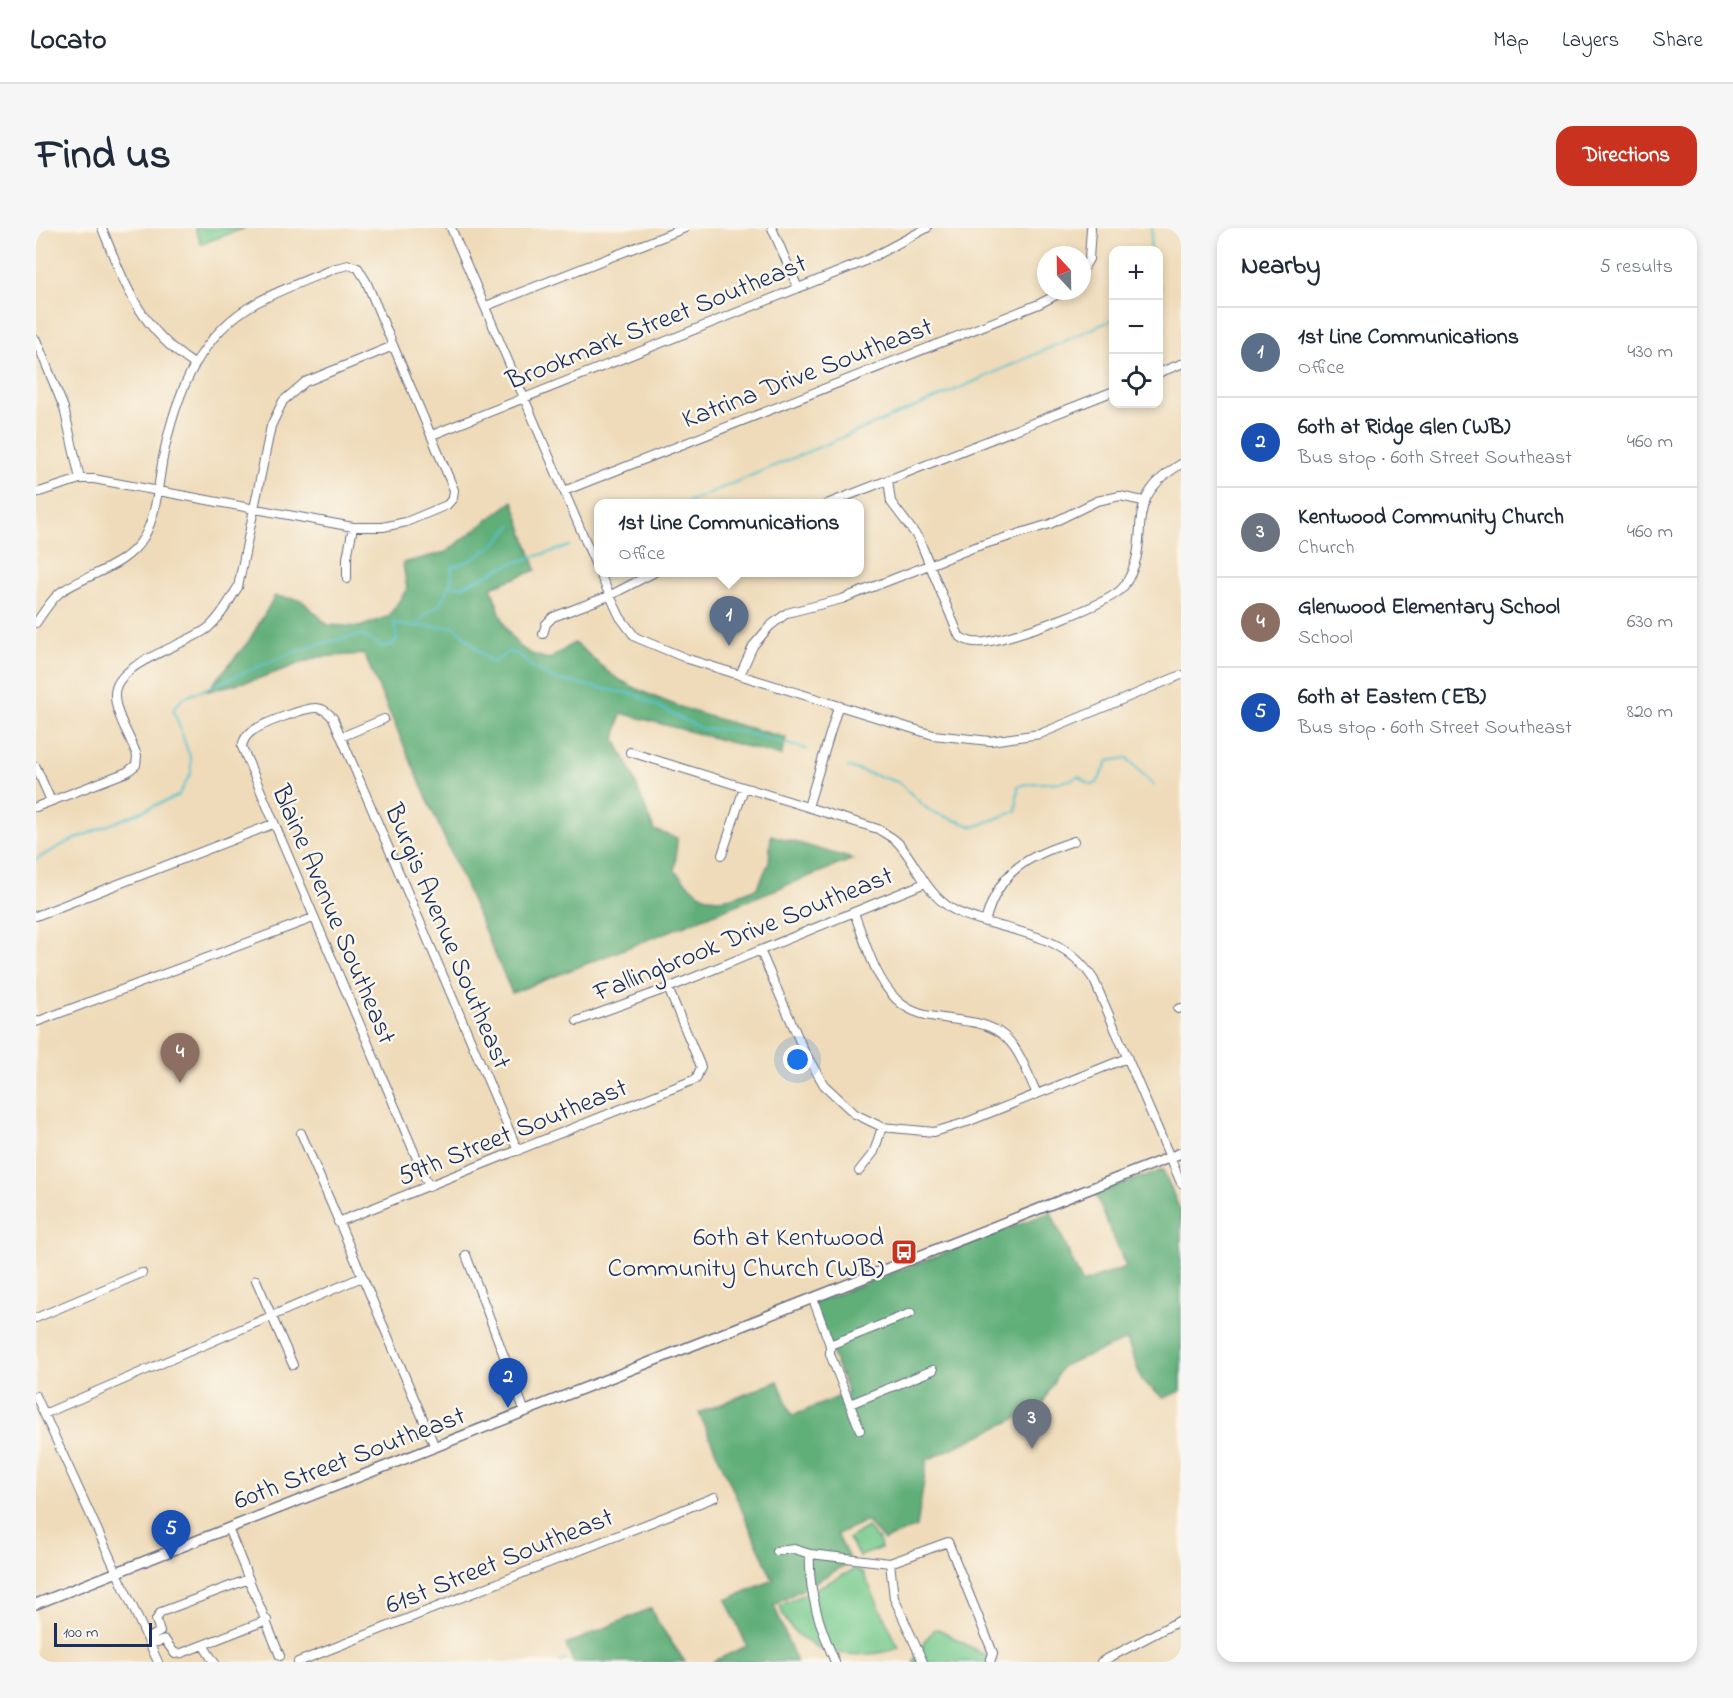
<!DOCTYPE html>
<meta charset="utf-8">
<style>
:root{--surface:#fff;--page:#f6f6f7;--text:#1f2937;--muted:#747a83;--line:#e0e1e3;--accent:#c8321e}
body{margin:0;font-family:"Indie Flower",sans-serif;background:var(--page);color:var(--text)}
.controls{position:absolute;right:18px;top:18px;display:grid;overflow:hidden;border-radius:12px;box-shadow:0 3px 9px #0003}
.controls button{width:54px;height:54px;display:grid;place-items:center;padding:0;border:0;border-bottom:2px solid var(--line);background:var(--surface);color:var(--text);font:30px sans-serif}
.compass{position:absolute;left:1001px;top:18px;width:54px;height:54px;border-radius:50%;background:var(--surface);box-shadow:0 3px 9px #0003;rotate:338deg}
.scale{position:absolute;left:18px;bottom:15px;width:98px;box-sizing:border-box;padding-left:6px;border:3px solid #1b2f5e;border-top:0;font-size:16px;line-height:21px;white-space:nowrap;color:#1b2f5e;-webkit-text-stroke:4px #fbf7ec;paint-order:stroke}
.you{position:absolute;left:762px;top:832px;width:21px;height:21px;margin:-15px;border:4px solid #fff;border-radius:50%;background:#1a73e8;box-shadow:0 0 0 9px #1a73e833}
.badge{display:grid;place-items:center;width:39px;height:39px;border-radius:50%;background:var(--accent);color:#fff;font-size:20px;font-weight:700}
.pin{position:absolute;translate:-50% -50px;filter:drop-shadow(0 2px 3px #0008)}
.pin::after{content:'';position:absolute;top:32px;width:21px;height:18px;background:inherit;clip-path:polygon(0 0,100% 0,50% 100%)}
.popup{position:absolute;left:558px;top:271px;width:270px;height:78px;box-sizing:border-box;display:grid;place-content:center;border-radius:12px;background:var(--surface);filter:drop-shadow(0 2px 4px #0005);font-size:20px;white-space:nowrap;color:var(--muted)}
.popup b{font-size:22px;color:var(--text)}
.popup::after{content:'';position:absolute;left:50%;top:100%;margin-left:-12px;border:12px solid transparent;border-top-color:var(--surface)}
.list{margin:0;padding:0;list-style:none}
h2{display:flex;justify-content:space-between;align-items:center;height:78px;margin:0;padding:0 24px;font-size:26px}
h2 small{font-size:20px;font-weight:400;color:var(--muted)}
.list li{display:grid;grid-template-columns:39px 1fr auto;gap:18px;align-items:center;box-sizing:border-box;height:90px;padding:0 24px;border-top:2px solid var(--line)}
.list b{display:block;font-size:22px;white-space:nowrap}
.list p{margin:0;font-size:20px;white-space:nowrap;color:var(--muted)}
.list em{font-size:20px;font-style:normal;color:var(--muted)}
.icon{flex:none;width:33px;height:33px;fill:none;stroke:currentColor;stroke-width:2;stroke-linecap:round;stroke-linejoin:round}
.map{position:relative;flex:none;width:1145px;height:1434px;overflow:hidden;border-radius:18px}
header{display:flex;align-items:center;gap:36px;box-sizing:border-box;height:84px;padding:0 30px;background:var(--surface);border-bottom:2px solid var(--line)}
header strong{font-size:28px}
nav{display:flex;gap:33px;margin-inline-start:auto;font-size:21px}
.intro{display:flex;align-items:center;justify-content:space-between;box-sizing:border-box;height:144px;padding:0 36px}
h1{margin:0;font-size:42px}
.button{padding:15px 27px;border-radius:18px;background:var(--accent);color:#fff;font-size:21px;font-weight:700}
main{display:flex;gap:36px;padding:0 36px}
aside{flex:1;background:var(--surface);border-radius:18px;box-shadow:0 3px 9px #0003}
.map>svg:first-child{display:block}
</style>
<header>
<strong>Locato</strong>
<nav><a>Map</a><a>Layers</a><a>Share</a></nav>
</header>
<div class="intro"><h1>Find us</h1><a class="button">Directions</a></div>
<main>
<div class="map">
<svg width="1145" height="1434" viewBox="0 0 1145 1434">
<rect width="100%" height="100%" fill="#fbf7ec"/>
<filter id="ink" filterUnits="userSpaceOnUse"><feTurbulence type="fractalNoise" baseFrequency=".0167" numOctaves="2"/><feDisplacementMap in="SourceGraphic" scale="12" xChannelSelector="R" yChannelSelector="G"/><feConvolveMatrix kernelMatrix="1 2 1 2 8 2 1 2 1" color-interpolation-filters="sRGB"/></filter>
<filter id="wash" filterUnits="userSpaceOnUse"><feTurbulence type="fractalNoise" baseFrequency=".008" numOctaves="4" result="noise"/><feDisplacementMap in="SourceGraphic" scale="24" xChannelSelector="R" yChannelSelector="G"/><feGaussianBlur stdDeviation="1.35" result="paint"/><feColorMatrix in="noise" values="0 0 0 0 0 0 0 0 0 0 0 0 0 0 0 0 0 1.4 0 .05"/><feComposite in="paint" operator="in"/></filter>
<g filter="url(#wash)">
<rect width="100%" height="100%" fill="#efdbba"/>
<path fill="#77cb8e" stroke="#497d76" stroke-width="1.5" d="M159 0H209L165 16Z
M831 1299 843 1312 845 1320 824 1328 812 1311Z
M819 1341 827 1345 863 1420C820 1434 759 1428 744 1378Z
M899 1401H903L961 1434H877L890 1411Z"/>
<path fill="#61af79" stroke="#3e6f6c" stroke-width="1.5" d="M477 273 500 342 455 359C468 394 472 425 514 431L538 415C554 425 567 443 584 452 635 481 694 494 750 510L745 528 585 485 579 512 593 539 618 602 641 610 639 643C669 676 680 677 721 660L733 635 735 607 817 631 476 765 328 426 282 429 221 451 171 463 213 413 239 368 265 372 292 397 324 399 353 388 371 361 367 335 410 324Z
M1127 942 1145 984V1163L1128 1170 1106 1153 1091 1112 1026 1138 1005 1179 891 1232 881 1299 848 1312 830 1293 801 1306 815 1334 738 1377 760 1434H676L711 1418 690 1372 737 1352 663 1185 742 1153 756 1188 812 1165 776 1076 1015 984 1046 1055 1090 1039 1059 965Z
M615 1380 619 1390 649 1434H537L530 1417Z"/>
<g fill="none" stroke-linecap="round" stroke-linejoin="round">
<path stroke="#55c2cd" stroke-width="2" d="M1114 22 1116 0
M1122 54 1125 61 1122 65
M647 276 915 164 1078 91
M561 308 562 307
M416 357 425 359 474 336 534 318
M381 398 392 384 405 376C409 360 417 360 416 339 440 332 462 316 476 297
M812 539 862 554 894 583 938 599 980 583 982 558C1002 552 1024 559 1042 548L1055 557 1061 555 1072 533 1091 530 1118 558
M0 631 30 615 142 568 155 545V532L138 484V480L147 470C207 447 263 416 327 407L346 419 356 417 361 411 358 395 371 398 419 399 454 433 459 434 472 424 482 426 497 440 518 451 600 467 666 501 699 502 770 521
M524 1434 530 1432"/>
</g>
</g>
<g filter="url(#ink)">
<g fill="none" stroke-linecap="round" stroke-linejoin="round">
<g stroke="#656b7e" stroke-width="10">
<path id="minor" d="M66 0C89 57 104 101 158 136
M415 0 562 342
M736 0 762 60
M1046 43 1053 31 1055 0
M450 78 649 0
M0 112 28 180 44 251
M1122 145 1145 136
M396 207 827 34 891 0
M852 252 855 274 883 311 923 408C931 414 938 415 949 414 973 411 1075 377 1088 358 1121 309 1080 275 1145 236
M528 263 1003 76 1028 63
M0 265 44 251H58L317 299H347L370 294 411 277 417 270 418 262 330 53 322 40 313 37 300 40C273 51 245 61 220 75 165 105 142 162 129 220 122 249 123 282 108 309 90 339 54 345 26 363 16 370 7 385 0 395
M791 276 1078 163
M563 344 584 389 599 409 652 431 897 507 954 513 1004 506 1145 447
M311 351V330L317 299
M507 406 510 396 517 389 573 368 619 344
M704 447 717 418 734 398 751 385 806 371 939 319 1014 296 1061 273 1084 268 1107 273
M305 509 348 491
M594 524 842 601C849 606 859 610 864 617 880 636 889 661 909 676 920 685 934 689 947 693 992 707 1030 709 1058 752L1145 955
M0 539 15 573
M0 579 91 544 100 537 101 528C95 509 79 487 79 467 78 435 149 418 172 400 185 389 193 373 202 359L235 198 247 173 269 154 357 118
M772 579 802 479
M686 627 708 560
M818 685C829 713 838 749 860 771 887 799 931 784 963 804 983 817 991 845 1001 866
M0 688 237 596
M949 694C963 642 990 629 1038 613
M724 722 768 823 788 857 819 886 846 899 898 904 931 894 1091 830
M1142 781 1145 780
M541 793 632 760 889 655
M0 794 277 690
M265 905 399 1219
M823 943 838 924 846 899
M393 959 206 519C207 513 209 508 215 504 225 496 270 479 281 480 289 481 292 485 297 490L482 923
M302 994 660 851 665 839 632 760
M430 1027 489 1184
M220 1052 257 1137
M777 1071 794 1117V1126L824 1202
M0 1090 106 1045
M794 1117 875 1085
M0 1168 122 1434
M814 1176 897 1142
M8 1186 326 1049
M192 1300 244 1428
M741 1323 758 1321 774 1326 854 1335 912 1314 957 1425 954 1434
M774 1326C772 1365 784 1399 799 1434
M854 1335 858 1370 887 1434
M112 1410 124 1404 120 1392 125 1384 213 1351
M114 1416 129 1412 139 1426 146 1425 231 1392
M167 1417 178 1434
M262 1434 679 1269
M1065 1434 1145 1392"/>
</g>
<g stroke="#656b7e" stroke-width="12">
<path id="major" d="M0 1376 1145 925"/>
</g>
<use href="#minor" stroke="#fff" stroke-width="8"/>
<use href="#major" stroke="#fff" stroke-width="9"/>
</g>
</g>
<defs>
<g id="bus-square" transform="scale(1.35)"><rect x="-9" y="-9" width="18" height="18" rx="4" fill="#c8321e" stroke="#fbf7ec"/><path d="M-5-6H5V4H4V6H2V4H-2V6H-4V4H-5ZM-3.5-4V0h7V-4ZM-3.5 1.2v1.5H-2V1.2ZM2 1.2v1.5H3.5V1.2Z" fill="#fff"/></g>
</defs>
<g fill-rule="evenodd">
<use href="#bus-square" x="868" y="1024"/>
</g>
<g text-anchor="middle" stroke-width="5" stroke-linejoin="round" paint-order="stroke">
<g font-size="27" fill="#1b2f5e" stroke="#fbf7ec">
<text transform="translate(620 93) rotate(-22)" y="9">Brookmark Street Southeast</text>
<text transform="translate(771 144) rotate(-21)" y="9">Katrina Drive Southeast</text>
<text transform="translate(299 686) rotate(67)" y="9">Blaine Avenue Southeast</text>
<text transform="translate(707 705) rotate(-22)" y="9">Fallingbrook Drive Southeast</text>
<text transform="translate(413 708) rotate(67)" y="9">Burgis Avenue Southeast</text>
<text transform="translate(476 903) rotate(-22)" y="9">59th Street Southeast</text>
<text transform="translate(313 1229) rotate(-21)" y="9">60th Street Southeast</text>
<text transform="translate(463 1332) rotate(-22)" y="9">61st Street Southeast</text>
</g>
<g font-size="27" fill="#1b2f5e" stroke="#fbf7ec" text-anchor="end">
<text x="848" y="1017">60th at Kentwood<tspan x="848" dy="31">Community Church (WB)</tspan></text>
</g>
</g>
</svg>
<div class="controls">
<button>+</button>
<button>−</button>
<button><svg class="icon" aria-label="locate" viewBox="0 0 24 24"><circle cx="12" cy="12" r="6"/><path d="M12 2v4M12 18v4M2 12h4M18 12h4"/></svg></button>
</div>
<svg class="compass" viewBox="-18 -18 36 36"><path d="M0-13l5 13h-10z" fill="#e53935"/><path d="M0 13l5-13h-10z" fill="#747a83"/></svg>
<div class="scale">100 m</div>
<div class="you"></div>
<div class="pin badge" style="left:693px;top:418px;background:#5c6f8a">1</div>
<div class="popup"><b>1st Line Communications</b>Office</div>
<div class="pin badge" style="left:472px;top:1180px;background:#1a4fb4">2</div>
<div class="pin badge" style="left:996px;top:1221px;background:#6b7280">3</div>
<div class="pin badge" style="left:144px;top:855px;background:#8d6e63">4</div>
<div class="pin badge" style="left:135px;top:1332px;background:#1a4fb4">5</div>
</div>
<aside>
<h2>Nearby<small>5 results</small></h2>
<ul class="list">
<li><span class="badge" style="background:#5c6f8a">1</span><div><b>1st Line Communications</b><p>Office</p></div><em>430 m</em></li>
<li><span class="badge" style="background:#1a4fb4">2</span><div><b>60th at Ridge Glen (WB)</b><p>Bus stop · 60th Street Southeast</p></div><em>460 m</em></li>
<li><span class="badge" style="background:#6b7280">3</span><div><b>Kentwood Community Church</b><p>Church</p></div><em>460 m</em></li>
<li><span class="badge" style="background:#8d6e63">4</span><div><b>Glenwood Elementary School</b><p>School</p></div><em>630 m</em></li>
<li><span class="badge" style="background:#1a4fb4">5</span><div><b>60th at Eastern (EB)</b><p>Bus stop · 60th Street Southeast</p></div><em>820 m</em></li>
</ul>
</aside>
</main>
